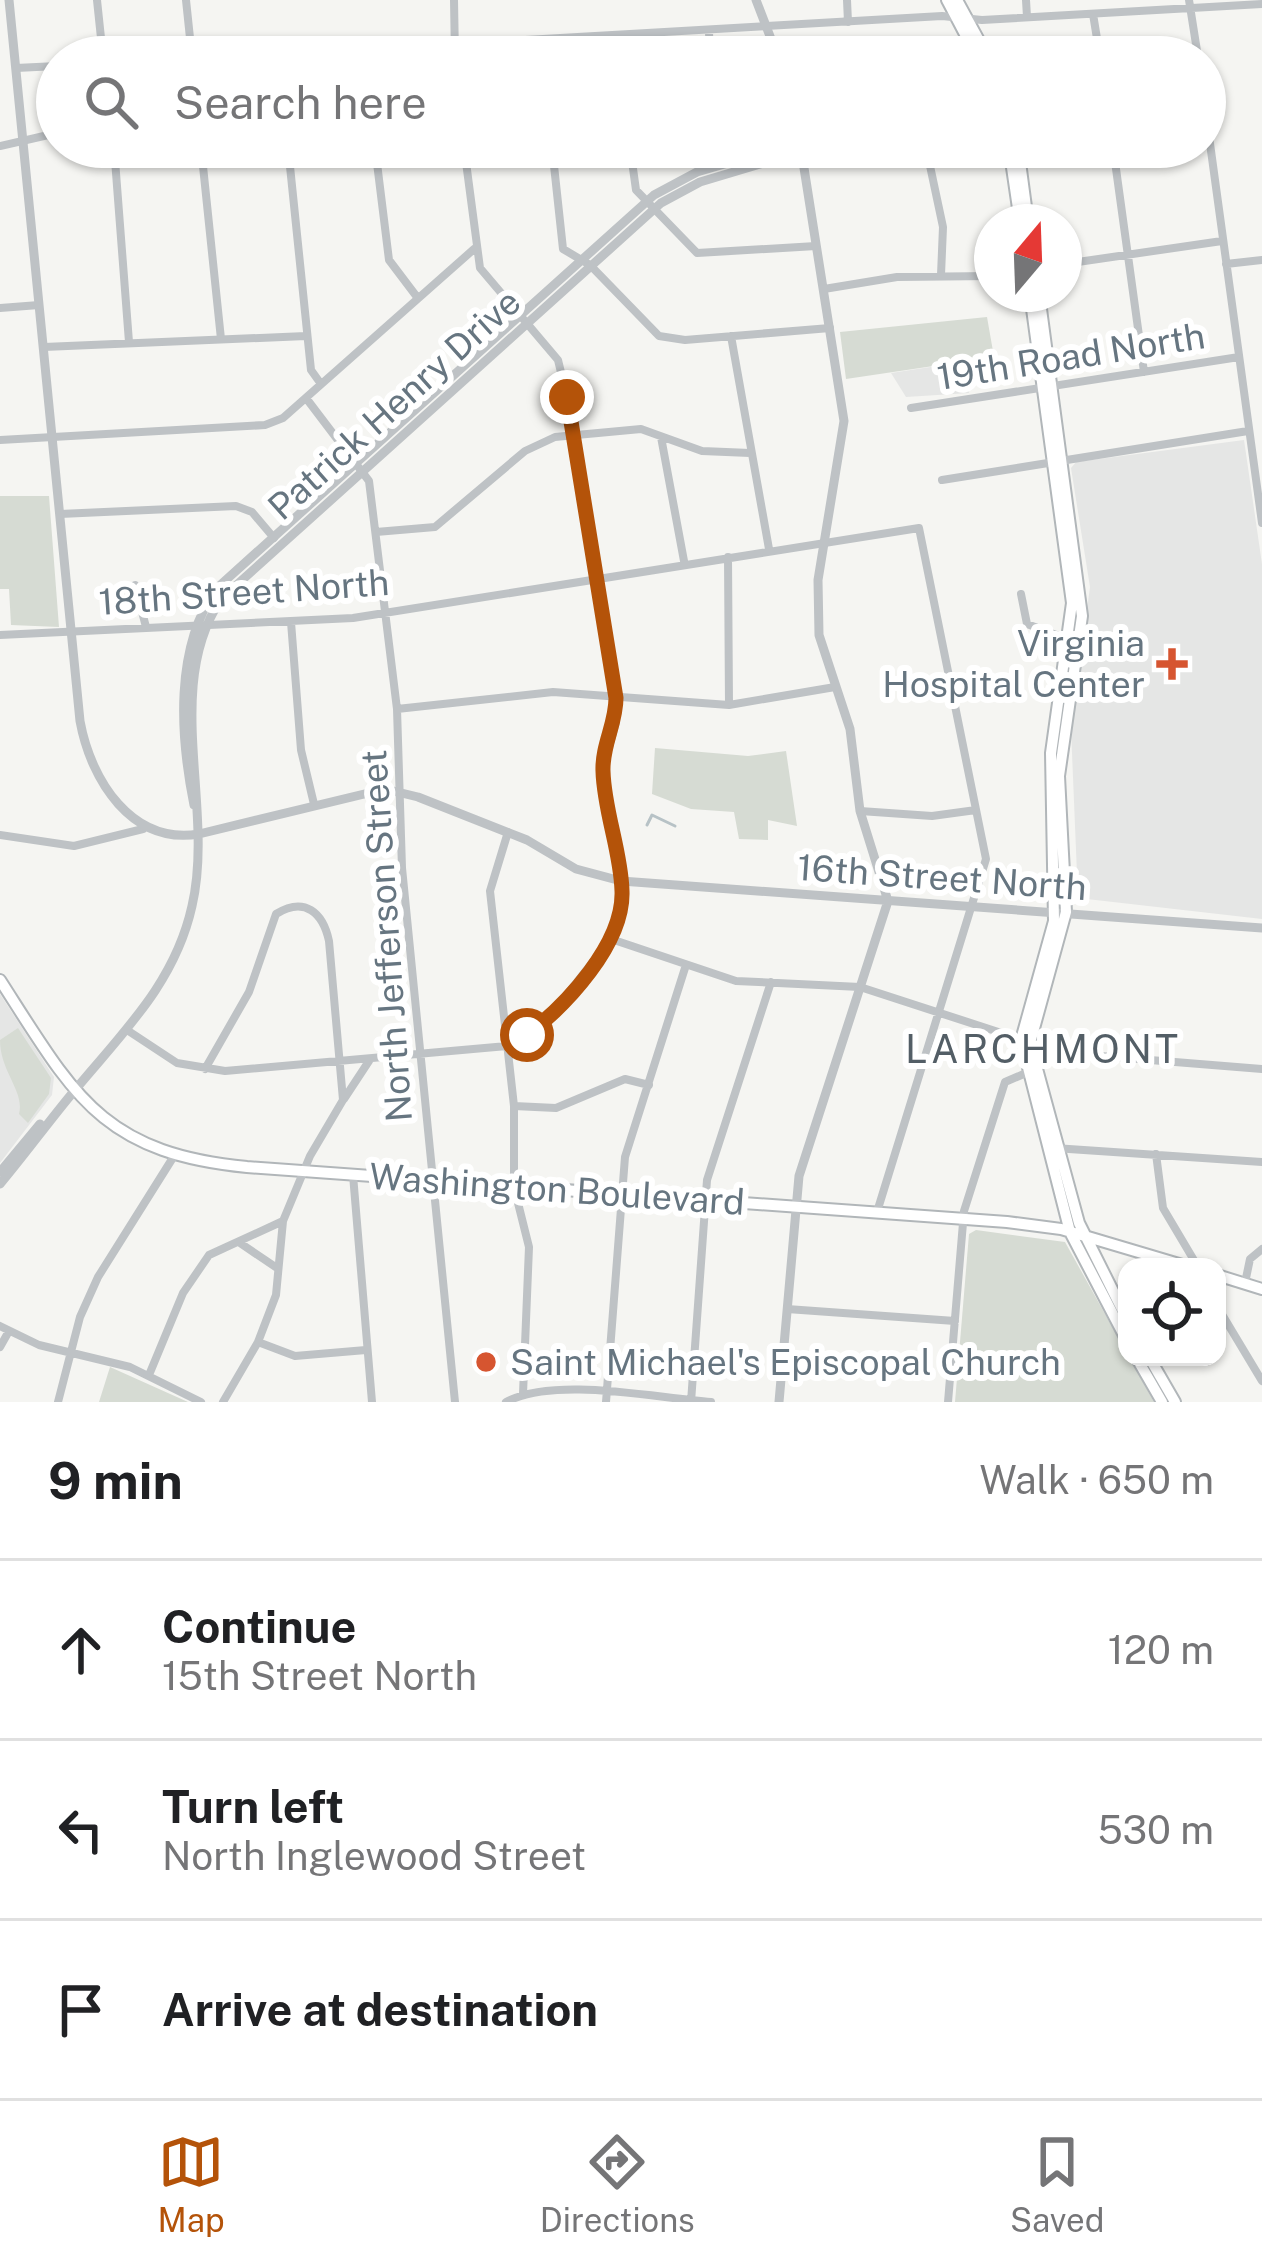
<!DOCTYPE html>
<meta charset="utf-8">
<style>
:root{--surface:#fff;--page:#f2f2f2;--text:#202124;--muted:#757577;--line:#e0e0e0;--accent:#b45309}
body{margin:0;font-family:"Public Sans",sans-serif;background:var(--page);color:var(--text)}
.controls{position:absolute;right:36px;bottom:36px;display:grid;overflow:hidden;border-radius:24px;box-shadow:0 3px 9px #0004}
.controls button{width:108px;height:108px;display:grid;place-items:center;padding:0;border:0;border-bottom:3px solid var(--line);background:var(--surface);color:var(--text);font:60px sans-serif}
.compass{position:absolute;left:974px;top:204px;width:108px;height:108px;border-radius:50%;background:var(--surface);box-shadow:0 3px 9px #0004;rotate:19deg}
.stop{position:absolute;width:36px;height:36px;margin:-27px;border:9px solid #b45309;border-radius:50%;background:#fff}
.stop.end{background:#b45309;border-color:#fff;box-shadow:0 3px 12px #0008}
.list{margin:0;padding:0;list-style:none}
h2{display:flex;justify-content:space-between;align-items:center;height:156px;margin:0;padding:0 48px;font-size:51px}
h2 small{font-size:39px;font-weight:400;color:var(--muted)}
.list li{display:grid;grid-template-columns:78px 1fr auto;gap:36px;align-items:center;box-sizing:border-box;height:180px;padding:0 48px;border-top:3px solid var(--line)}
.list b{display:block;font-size:45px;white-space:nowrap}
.list p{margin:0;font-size:39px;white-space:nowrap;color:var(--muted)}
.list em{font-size:39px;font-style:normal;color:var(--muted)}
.icon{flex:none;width:66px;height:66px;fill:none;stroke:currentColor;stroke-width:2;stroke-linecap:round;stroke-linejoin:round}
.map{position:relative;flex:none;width:1262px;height:1402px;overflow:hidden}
.search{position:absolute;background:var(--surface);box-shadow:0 3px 9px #0004;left:36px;right:36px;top:36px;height:132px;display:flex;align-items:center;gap:30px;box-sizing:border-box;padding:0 42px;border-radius:66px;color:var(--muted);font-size:45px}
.sheet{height:696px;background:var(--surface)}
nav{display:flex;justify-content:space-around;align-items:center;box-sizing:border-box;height:168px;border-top:3px solid var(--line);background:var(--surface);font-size:33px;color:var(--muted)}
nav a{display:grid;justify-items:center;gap:6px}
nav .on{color:var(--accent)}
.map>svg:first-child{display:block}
</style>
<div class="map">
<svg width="1262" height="1402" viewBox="0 0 1262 1402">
<rect width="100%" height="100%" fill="#f5f5f2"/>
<path fill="#e5e6e5" d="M963 362 969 393 906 397 891 373Z
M1244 440 1262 564V919L1078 898 1071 729 1090 587 1071 468 1076 462Z
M0 994 54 1077 52 1095 0 1163Z"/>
<path fill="#d6dbd3" d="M987 317 994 357 846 379 840 332Z
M0 496H49L59 627 11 625 9 589H0Z
M655 748 748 756 786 751 797 826 768 820V840L739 839 734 812 691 809 652 794Z
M18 1028 51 1078 49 1094 28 1123 19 1114C25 1091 0 1072 0 1040Z
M976 1230 1065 1242 1154 1402H955L969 1234Z
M110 1367 188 1402H99Z"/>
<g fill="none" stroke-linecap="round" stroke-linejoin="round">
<path stroke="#b7c2c6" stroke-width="3" d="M647 825 652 815 675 826"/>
<g stroke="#b1b6b9" stroke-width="14">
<path id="secondary" d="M947 0 977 57
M957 0 988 57
M1009 147 1020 222
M1018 147 1028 222
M1030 294 1072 603 1051 753 1054 921 1021 1040 1070 1232 1127 1341
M1039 294 1082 616 1059 776 1066 912 1030 1043 1079 1223 1127 1319
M0 980C74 1095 101 1153 247 1167L1007 1222 1061 1229 1189 1267
M1217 1275 1262 1289
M1136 1357 1162 1402
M1149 1357 1175 1402"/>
</g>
<path stroke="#bec2c5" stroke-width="8" d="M97 0 103 57
M186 0 192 57
M454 0 455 57
M847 0 848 22
M1026 0 1027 17
M1189 0 1198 57
M1093 14 1100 57
M709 32 710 57
M625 36 626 57
M230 57 942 16 982 20 1262 4
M16 68 57 66
M1205 107 1262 523
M0 146 57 133
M114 147 129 342
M201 147 221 339
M288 147 311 370 321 384
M375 147 389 260 417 297
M552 147 563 249 590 265 659 336 685 340 830 328
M630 147 636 190 697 253 816 246
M728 147 733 164
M926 147 943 227 941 275
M1113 147 1144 372
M1053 151 1080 147
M1064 264 1222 241
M1226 264 1262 260
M824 289 897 277 992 276
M0 308 39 305
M731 336 769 549
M44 347 306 336
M306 398 369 481 397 709 402 868 455 1402
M911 408 1239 357
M661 437 684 561
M0 440 265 425 283 418 474 249
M942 480 1248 431
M60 514 236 506 252 512 274 538
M376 532 435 527 525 451 555 437 641 429 702 451 750 453
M728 557 729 705
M135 585 146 627
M1021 594 1027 624 1067 639
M291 622 301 750 314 804
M0 635 353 618 919 528 986 859 877 1212
M397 709 553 692 729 705 835 687
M860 811 932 816 976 810
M508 832 490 891 514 1106V1187L529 1247 523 1394
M0 835 74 846 143 829
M611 939 736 981 860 987 1063 1053 1262 1069
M127 1030 177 1063 225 1071 507 1046 543 1022 562 1001 611 939 618 920 621 881 603 769 616 722V698L567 397 558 360 480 268 464 147
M344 1099 369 1061
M514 1106 556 1108 625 1079 649 1085
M1054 1148 1262 1162
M1156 1154 1163 1208 1198 1267
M353 1175 372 1402
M240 1243 277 1268
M1245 1283 1250 1259 1262 1249
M1217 1306 1262 1381
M787 1309 955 1321
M0 1326 39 1345 130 1367 201 1402
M258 1342 295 1356 366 1350
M0 1347 9 1331
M149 1375 183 1293 209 1255 283 1221 310 1156 343 1100 329 941C323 913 305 896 276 914L249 992 205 1069
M58 1402 80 1317 98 1277 174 1156
M223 1402 258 1342 276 1295 283 1221
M506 1402C556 1376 654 1398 711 1402
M606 1402 625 1157 685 968
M691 1402 707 1180 771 982
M948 1402 964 1211 1005 1082 1033 1070"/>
<path stroke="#bec2c5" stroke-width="9" d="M9 0 80 721C91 781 132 845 199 834L385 789 418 797 527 840 576 869 621 881 1262 928
M756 0 778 57
M194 805C180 736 174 647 217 588L654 195 697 172 782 147
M0 1172 40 1124
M0 1184C26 1153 49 1121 75 1090 123 1032 175 983 192 906 215 808 162 688 221 599L661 203 700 182 817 147
M779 1402 799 1176 888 901 860 811 850 729 819 635 818 580 844 421 801 149"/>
<use href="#secondary" stroke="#fff" stroke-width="10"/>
</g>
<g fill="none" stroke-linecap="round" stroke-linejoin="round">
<path stroke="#b45309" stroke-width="15" d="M527 1035C566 1005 624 944 622 891 621 851 604 811 603 771 602 745 616 724 616 698L567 397"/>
</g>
<g fill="#d65530" stroke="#fff" stroke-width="4.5">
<path d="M1166 646h12v12h12v12h-12v12h-12v-12h-12v-12h12z"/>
<circle cx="486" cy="1362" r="12"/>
</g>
<g text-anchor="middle" stroke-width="12" stroke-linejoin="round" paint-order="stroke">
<g font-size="36" fill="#667580" stroke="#fff">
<text transform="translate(1071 356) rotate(-9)" y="13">19th Road North</text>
<text transform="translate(394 404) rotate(-42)" y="13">Patrick Henry Drive</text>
<text transform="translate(244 592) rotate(-4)" y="13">18th Street North</text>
<text transform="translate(942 877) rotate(4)" y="13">16th Street North</text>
<text transform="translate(386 936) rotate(-94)" y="13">North Jefferson Street</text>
<text transform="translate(557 1189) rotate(4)" y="13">Washington Boulevard</text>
</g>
<g font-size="36" fill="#667580" stroke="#fff" text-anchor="end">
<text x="1145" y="656">Virginia<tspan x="1145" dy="41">Hospital Center</tspan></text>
<text x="510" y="1375" text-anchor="start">Saint Michael's Episcopal Church</text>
</g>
<g font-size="39" letter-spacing="3" fill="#535e66" stroke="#fff">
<text x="1043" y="1063">LARCHMONT</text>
</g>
</g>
</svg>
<div class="controls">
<button><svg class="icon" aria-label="locate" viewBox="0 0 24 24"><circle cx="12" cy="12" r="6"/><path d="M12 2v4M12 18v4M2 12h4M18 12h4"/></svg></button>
</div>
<svg class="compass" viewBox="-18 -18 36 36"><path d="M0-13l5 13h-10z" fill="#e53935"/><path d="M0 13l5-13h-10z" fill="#757577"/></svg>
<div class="stop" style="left:527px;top:1035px"></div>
<div class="stop end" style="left:567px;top:397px"></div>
<div class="search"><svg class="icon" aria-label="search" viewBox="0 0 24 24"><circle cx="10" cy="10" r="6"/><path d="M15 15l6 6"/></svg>Search here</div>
</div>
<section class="sheet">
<h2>9 min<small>Walk · 650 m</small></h2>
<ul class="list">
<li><svg class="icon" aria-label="ahead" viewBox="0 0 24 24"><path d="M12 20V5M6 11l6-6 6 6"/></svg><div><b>Continue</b><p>15th Street North</p></div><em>120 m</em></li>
<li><svg class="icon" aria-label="left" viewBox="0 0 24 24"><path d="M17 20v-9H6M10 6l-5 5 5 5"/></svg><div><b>Turn left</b><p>North Inglewood Street</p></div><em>530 m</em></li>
<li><svg class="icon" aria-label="arrive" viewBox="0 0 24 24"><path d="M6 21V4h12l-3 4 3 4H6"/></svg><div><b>Arrive at destination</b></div></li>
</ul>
</section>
<nav>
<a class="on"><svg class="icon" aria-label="map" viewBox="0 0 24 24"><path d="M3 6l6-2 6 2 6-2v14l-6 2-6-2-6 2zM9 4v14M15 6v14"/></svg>Map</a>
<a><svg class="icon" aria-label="directions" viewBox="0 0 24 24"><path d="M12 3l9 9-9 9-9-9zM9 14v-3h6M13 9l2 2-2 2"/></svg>Directions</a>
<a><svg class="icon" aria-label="saved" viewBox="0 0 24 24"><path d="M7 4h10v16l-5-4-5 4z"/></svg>Saved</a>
</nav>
